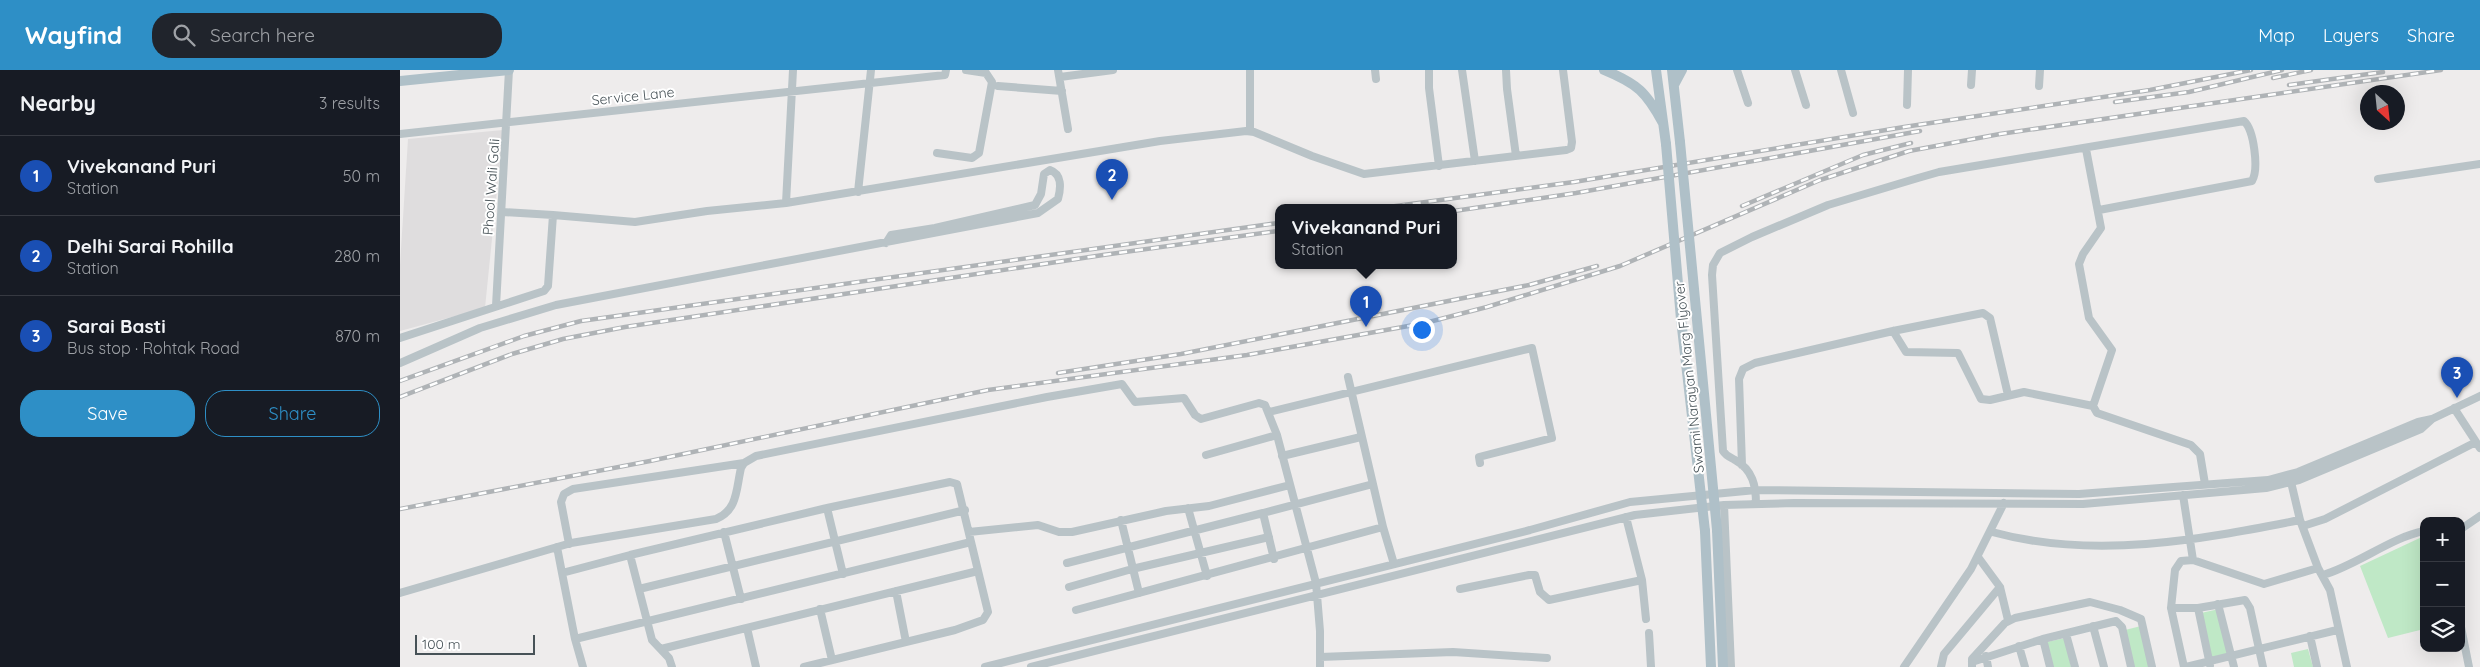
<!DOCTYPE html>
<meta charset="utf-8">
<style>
:root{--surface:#171b24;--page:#20242c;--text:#f1f3f6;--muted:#9ea1a6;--line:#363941;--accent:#2e8fc6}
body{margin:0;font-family:Quicksand,sans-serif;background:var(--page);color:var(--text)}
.controls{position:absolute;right:15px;bottom:15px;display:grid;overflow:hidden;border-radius:10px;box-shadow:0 5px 20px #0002}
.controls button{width:45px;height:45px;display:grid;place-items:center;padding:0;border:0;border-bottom:1px solid var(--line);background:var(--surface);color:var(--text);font:25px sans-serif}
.compass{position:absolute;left:1960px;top:15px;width:45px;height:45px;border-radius:50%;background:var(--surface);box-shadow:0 5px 20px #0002;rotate:153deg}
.scale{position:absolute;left:15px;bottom:12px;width:120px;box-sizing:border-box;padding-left:5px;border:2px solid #475257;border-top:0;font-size:14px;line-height:18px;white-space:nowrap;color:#475257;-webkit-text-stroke:4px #fff;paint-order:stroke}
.you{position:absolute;left:1021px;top:259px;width:18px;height:18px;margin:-12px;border:4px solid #fff;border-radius:50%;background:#1a73e8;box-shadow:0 0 0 8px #1a73e833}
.badge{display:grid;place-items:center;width:32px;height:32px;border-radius:50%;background:var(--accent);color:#fff;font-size:16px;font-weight:700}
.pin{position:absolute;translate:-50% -41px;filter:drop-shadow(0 1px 2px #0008)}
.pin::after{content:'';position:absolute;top:26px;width:18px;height:15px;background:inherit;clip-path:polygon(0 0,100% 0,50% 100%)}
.popup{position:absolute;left:875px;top:134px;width:182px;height:65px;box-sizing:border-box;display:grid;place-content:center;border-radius:10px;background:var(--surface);filter:drop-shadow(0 1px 4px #0005);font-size:16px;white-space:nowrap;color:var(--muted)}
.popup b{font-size:19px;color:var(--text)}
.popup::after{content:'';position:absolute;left:50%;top:100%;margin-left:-10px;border:10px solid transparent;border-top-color:var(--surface)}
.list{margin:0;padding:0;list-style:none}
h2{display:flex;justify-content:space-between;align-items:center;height:65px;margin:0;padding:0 20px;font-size:21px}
h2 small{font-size:16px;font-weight:400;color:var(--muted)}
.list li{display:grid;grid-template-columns:32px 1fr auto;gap:15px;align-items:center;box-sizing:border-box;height:80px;padding:0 20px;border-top:1px solid var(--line)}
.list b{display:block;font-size:19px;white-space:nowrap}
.list p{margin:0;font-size:16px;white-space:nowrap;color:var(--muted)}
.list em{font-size:16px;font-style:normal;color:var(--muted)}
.actions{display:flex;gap:10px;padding:15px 20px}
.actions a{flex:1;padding:11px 0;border:1px solid var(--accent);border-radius:20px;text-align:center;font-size:18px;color:var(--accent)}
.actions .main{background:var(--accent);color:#fff}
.icon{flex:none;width:28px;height:28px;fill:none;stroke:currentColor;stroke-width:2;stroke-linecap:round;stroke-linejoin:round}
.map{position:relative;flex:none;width:2080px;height:597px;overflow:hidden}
header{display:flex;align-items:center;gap:30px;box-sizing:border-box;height:70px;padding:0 25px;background:var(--accent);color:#fff}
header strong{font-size:24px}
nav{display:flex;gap:28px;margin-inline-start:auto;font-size:18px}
.search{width:350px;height:45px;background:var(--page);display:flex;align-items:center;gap:12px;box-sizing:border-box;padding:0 18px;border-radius:20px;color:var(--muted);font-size:19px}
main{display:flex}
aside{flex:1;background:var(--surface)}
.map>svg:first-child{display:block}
</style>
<header>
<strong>Wayfind</strong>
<div class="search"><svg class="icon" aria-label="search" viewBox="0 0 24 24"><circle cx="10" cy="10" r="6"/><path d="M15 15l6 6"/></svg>Search here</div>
<nav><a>Map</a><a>Layers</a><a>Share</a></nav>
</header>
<main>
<aside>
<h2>Nearby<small>3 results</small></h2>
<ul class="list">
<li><span class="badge" style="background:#1a4fb4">1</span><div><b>Vivekanand Puri</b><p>Station</p></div><em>50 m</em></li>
<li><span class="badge" style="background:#1a4fb4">2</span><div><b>Delhi Sarai Rohilla</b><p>Station</p></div><em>280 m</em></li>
<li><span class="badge" style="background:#1a4fb4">3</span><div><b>Sarai Basti</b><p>Bus stop · Rohtak Road</p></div><em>870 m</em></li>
</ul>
<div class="actions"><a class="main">Save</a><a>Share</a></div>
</aside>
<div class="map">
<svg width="2080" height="597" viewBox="0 0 2080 597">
<rect width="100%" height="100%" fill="#eeecec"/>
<path fill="#dfddde" d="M103 60 85 238 0 261V195L8 69Z"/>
<path fill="#bfe8c6" d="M2024 466V559L1988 568 1960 496Z
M1819 539 1829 586 1812 590 1801 543Z
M1741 556 1750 597H1734L1725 560Z
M1665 568 1671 597H1653L1647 572Z
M1908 579 1913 597H1894L1891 583Z"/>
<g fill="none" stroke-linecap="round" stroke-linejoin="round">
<path stroke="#b9c3c7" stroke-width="8" d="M658 0 668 59
M975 0 976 9
M1029 0V18L1039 96
M1062 0 1075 91
M1106 0 1107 19 1116 86
M1337 0 1348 33
M1395 0 1406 35
M1441 0 1453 43
M660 7 713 0
M1571 15 1572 0
M598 16 662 21
M1639 16 1640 0
M1507 35 1508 0
M850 61V0
M0 64 545 5 546 0
M1686 79 1701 158 1683 184 1679 194 1689 248 1712 280 1693 336 1697 343 1791 375 1800 384 1805 414
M537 83 572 88 579 83 592 12 586 3 566 0
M1978 109 2080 94
M458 122 471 0
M386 133 393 0
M102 142 153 145
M96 236 109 0
M1493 261 1506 282 1558 283 1581 329 1590 330 1624 322 1693 336
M0 268 144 221 148 216 153 145 235 152 307 141 386 133 760 71 846 61 854 62 912 86 964 104 1166 80 1171 78 1172 72 1163 0
M0 293 80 258 156 235 638 143 658 129C661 118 662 104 650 100L644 104 641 124 635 135 535 158 491 165 486 173
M948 307 983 457
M2054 338 2080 378
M869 342 1132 278 1152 368 1079 387 1080 393
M806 385 877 365
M882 386 961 367
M1342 395 1339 309 1343 299 1355 293 1493 261 1583 243 1590 248 1608 325
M1891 412 1900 450 1918 498 1930 520 1947 597
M1783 425 1793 490
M1356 434C1356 416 1353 400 1335 390 1330 387 1326 386 1323 381L1312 205 1313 195 1320 183 1352 167 1428 135 1518 108 1539 102 1844 51C1854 60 1859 99 1852 111L1699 140
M1324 435 1331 597
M427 438 443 504
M788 438 807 506
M863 443 973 414
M1226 447 1242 510 1246 549
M721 450 739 523
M1903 456 1925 449 2076 372
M2061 459 2080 446
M324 462 341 529
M569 462 638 455 659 462H672L766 441 809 436 890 415
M1592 462C1694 490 1798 470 1900 450
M169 474 161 432 164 424 173 419 344 393
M157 477 162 503 230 485
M1578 487 1600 517 1608 550
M667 493 863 443 874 489
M162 503 175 569
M1923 505C1957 495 1992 467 2024 461
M669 517 732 499 869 467
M239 519 565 440
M1060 519 1129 505H1135L1140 522 1149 530 1242 510
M496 521 506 572
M0 523 171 473 316 449C338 440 336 419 341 398L344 393 356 386 647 327 722 314 735 332 784 328 795 345 801 349 859 333 865 335 877 365 916 513 920 561V597
M1818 534 1834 597
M1771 538 1775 500 1781 491 1793 490 1864 514 1918 498
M1798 538 1810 595
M420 539 432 590
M676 540 983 457 994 494
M1693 556 1704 597
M2061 557 2069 597
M347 558 356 597
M1249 563 1251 597
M1666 564 1675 597
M1910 566 1917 597
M1643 569 1650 597
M1619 576 1625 597
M261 579 578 501
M1586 586 1588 597
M920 587 1053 582 1147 588
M1572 592 1643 569 1716 551 1722 557 1731 597
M183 597 175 569 571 472
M272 597 269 588 252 570 230 485 427 438 550 412 557 414 588 542 583 550 555 560 404 597
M585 597 1130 460 1230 432 1356 420 1679 424 1868 410 1898 402 2018 352 2032 349 2080 326
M631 597 1235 445 1324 435 1394 433 1683 434 1866 418 1899 410 2021 359 2032 349
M1504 597 1571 499 1604 433
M1541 597 1544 584 1600 517
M1572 597V589L1605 553 1615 548 1690 532 1720 540 1741 549 1752 597
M1784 597 1771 538H1798L1845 530 1850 538 1863 597
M1786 597 1937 560"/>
<path stroke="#afc0c8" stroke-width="10" d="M1204 0C1238 14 1246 22 1263 53
M1256 0 1266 74
M1272 0 1280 72
M0 11 109 0
M1274 15 1282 0
M1317 460 1323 597
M1305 461 1311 597"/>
<g stroke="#afb3b6" stroke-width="4.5">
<path id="rail" d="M1873 8 1911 0
M1889 15 1983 2
M1715 32 1789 22 1882 0
M1342 136 1463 85 1511 73
M981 138 1174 112 1504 57 1750 20 1851 0
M1054 141 1176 123 1520 61
M658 303 781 284 1129 215 1197 196
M0 311 124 266 181 251 878 153
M0 327 112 284 163 269 225 257 703 185 878 161
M0 439 250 391 588 320 847 285 1025 253 1087 237 1220 196 1420 110 1509 81 1600 64 2041 0"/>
</g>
<use href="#rail" stroke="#fff" stroke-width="2.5" stroke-dasharray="8" stroke-linecap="butt"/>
<path stroke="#afc0c8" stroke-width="10" d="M1280 72 1317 460
M1266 74 1281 249 1305 461"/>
</g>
<g text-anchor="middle" stroke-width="4" stroke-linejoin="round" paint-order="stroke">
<g font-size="14" fill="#475257" stroke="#fff">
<text transform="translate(233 26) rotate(-6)" y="5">Service Lane</text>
<text transform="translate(91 117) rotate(-86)" y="5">Phool Wali Gali</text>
<text transform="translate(1289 307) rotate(-96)" y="5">Swami Narayan Marg Flyover</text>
</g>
</g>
</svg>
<div class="controls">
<button>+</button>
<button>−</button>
<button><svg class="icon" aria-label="layers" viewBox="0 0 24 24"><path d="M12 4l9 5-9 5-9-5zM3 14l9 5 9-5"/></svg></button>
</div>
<svg class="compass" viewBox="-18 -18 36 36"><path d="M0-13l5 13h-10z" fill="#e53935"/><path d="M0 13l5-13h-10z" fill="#9ea1a6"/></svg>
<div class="scale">100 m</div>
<div class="you"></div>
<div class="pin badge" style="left:966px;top:257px;background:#1a4fb4">1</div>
<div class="popup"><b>Vivekanand Puri</b>Station</div>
<div class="pin badge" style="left:712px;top:130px;background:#1a4fb4">2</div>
<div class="pin badge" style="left:2057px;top:328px;background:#1a4fb4">3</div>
</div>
</main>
